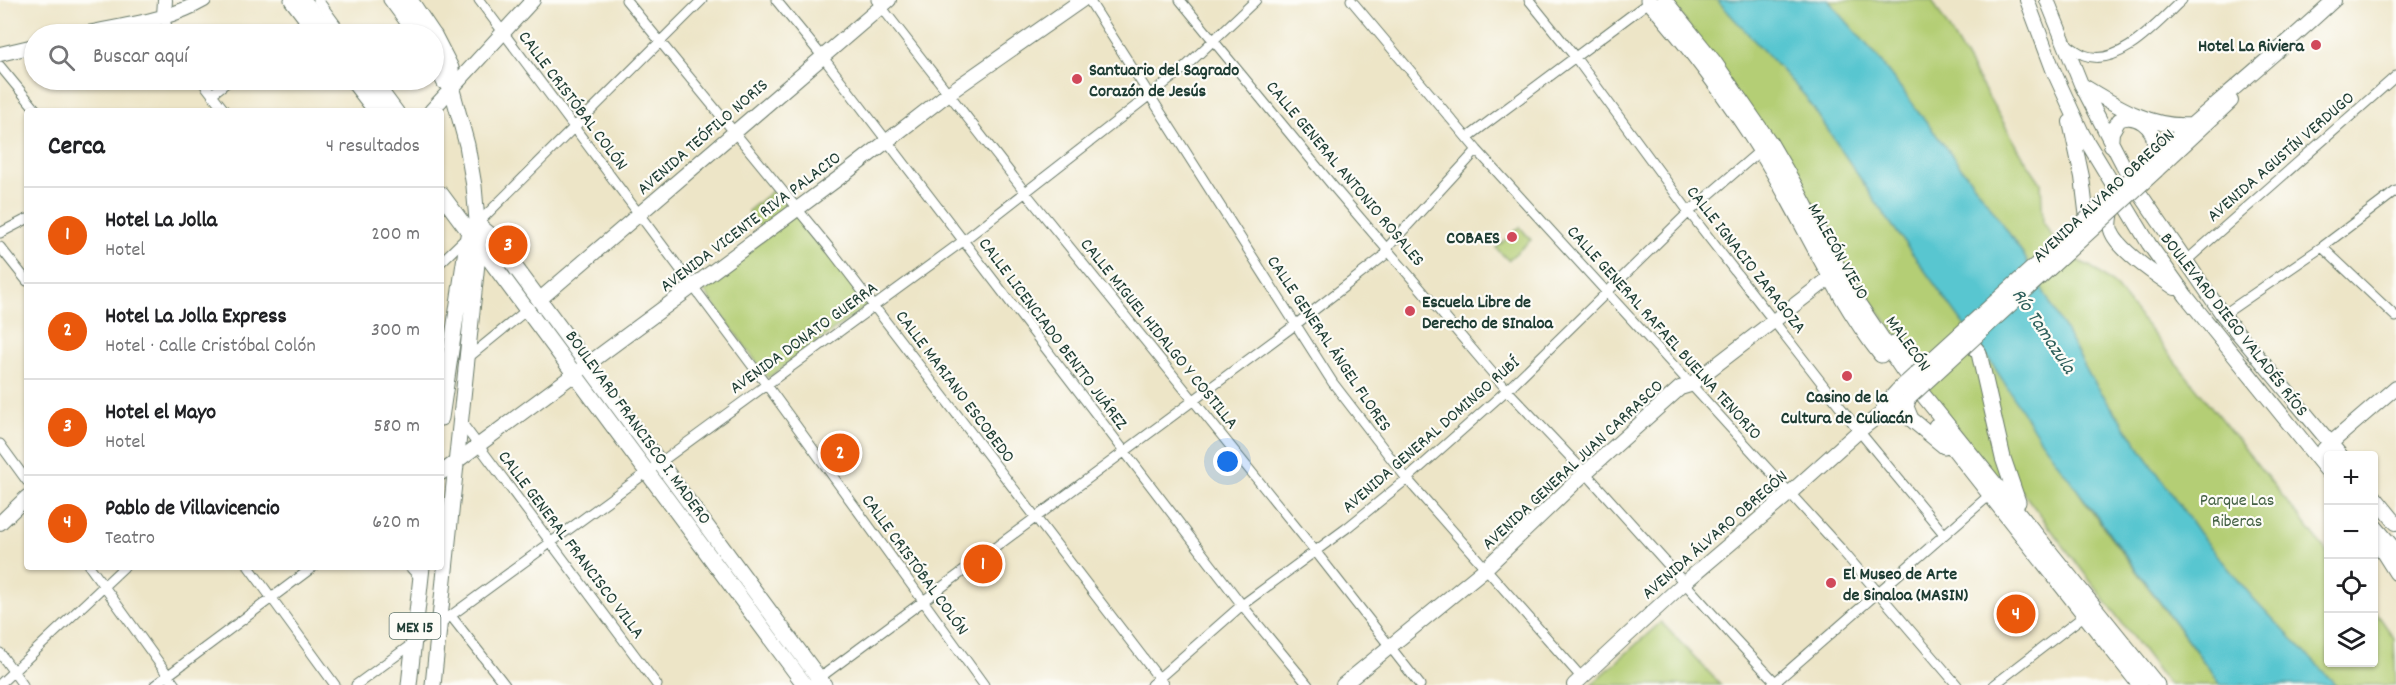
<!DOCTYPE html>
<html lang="es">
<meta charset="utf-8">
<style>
:root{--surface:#fff;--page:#f2f2f2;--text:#202124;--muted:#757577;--line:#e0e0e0;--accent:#ea580c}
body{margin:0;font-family:Dekko,sans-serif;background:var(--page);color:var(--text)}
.controls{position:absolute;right:18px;bottom:18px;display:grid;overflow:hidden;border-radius:6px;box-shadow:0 2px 4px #0004}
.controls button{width:54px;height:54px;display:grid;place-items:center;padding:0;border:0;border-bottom:2px solid var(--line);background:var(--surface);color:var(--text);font:30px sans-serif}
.you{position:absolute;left:1228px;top:462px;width:21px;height:21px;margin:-15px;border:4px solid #fff;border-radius:50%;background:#1a73e8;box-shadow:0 0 0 9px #1a73e833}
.badge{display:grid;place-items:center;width:39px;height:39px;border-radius:50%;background:var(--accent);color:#fff;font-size:20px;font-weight:700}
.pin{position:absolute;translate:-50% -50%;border:3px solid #fff;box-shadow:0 2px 6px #0006}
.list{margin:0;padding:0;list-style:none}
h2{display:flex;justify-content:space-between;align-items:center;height:78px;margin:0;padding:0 24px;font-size:26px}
h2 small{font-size:20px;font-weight:400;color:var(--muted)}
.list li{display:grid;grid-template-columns:39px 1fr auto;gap:18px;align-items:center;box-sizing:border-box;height:96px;padding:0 24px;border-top:2px solid var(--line)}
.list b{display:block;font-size:22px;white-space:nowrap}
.list p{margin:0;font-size:20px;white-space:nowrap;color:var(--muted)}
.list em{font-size:20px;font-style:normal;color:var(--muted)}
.icon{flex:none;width:33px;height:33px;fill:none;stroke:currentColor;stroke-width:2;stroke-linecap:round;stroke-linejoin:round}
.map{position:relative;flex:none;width:2396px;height:685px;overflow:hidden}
.search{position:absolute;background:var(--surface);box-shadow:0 2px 4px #0004;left:24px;top:24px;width:420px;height:66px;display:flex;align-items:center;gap:15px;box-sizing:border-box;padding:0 21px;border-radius:33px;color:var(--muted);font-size:22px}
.panel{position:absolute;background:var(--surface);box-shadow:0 2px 4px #0004;left:24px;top:108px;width:420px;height:462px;border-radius:6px}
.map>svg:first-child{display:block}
</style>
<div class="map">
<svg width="2396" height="685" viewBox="0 0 2396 685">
<rect width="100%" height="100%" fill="#fdfcf7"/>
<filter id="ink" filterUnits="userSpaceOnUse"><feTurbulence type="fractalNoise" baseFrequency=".0167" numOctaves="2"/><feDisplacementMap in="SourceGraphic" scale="12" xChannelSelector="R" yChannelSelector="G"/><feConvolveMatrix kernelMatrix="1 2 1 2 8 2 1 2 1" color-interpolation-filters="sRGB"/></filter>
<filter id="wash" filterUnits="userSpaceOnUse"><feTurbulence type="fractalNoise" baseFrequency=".008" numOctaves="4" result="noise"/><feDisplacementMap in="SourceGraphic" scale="24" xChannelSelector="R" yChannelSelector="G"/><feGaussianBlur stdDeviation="1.35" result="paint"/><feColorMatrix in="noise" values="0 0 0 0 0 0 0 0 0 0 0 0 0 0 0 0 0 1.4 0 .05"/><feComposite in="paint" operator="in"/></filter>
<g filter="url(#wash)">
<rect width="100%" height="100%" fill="#ede5c7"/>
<path fill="#b4ce74" stroke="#6a8654" stroke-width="1.5" d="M1671 0H1717L1806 97 1884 214 1993 365 2092 512 2221 685H2169L2022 491 2001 482 1900 360 1906 348 1840 259 1845 254 1843 247 1838 244 1833 245Z
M1828 0H1932L2024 158 2041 183 2043 222 2061 250 2070 257 2091 267 2114 285 2328 553V662H2374V609L2394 638 2396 685H2336L2253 598 2199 533 2090 376 2023 254 1988 203 1874 53Z
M776 188 790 205 763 231 748 211Z
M796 213 868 305 768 378 702 288Z
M1520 227 1531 240 1508 260 1496 248Z
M1661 622 1721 685H1591Z"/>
<path fill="#59c6d0" stroke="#3c8282" stroke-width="1.5" d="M1717 0H1828L1874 53 1988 203 2023 254 2090 376 2199 533 2253 598 2336 685H2221L2040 439 1993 365 1884 214 1806 97Z"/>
</g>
<g filter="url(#ink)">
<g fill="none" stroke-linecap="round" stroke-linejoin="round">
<g stroke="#677867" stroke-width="11">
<path id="street" d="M318 0 343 34
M388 0 413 34
M479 0 766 384 984 685
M626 0 831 250 1164 685
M776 0 822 56 1242 605 1308 685
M876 0 1025 192 1316 552 1420 685
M1089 0 1333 383 1407 479 1582 678
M1180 0 1332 185 1507 390 1592 480 1734 638 1778 685
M1351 0 1477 150 1840 548 1957 685
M1529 0 1575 57 1689 212 1859 431 1944 534
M164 16 169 34
M289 34 307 20
M2064 42C2071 47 2077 52 2084 55 2119 69 2159 21 2182 0
M0 66 37 111
M434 68 442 84 450 89
M201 80 225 111
M376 80 399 111
M212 94 230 80
M1467 138 1649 2
M477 224 702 0
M0 233 27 219
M0 247 27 281
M2322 247 2396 317
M2186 261 2396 76
M441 262 468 236
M2223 315 2322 247 2396 191
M469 357 528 309
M461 422 657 685
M0 444 27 481
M90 567 175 685
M249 567 335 685
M410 567 420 578
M451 616 505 685
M0 653 23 685
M0 684 124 567
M155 685 313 567
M356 685 963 241 1182 70 1256 0
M810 685 1295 325 1384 256 1387 248 1477 150
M1151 685 1242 605 1348 527 1407 479 1507 390 1689 212 1762 149
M1772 685 1992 493
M1994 685 2085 615"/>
</g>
<g stroke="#677867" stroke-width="16">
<path id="secondary" d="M304 0 330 34
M398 0 423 34
M2027 0 2054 72 2083 135 2149 244 2186 296 2328 472
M2047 0 2081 84 2132 182 2223 315 2341 456
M164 16 165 0
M83 34C123 25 168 21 204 0
M434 51 451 88
M0 54 34 46
M363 80 386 111
M2082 85C2115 105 2150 128 2190 125
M431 111 533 0
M2070 122 2082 177 2087 219
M2111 145 2112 132 2119 120C2135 112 2155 127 2154 145 2154 150 2152 155 2150 160
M2150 161C2211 107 2274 56 2334 0
M2157 170 2231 101
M2112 211C2111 218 2109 224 2111 230 2116 249 2159 277 2175 288
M539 300 889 0
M1881 414 1884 405 1898 390
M2324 449 2396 387
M441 473 847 172 949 93 1082 0
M2374 496 2396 523
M0 523 27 497
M2374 525 2396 551
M2374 538 2396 573
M1343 685 1486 568 1585 473 1680 388 1690 385 1831 277
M1574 685 1684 583 1790 493 1859 431 1881 414 1900 407 1909 398"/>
</g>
<g stroke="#677867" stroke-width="17">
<path id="primary" d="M292 0 318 34
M410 0 433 34
M1648 0C1689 46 1727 97 1760 150 1802 217 1832 292 1881 355
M1664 0 1714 62 1770 143 1795 186 1851 293 1903 370 2157 685
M352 80 376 111
M441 194 805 685
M477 224 493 237 824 685
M1970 342 1979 353 2003 458 2018 502
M1894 344 1907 358 1930 362
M1908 400 1906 407 1911 419 1944 446
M441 418 468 236 475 226
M1936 426 2140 685
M409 685 422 567
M433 685 479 244 474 186 467 145 452 90 451 68 434 35"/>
</g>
<use href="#street" stroke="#fff" stroke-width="9"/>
<use href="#secondary" stroke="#fff" stroke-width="14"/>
<use href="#primary" stroke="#fff" stroke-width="15"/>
<g stroke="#677867" stroke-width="16" stroke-linecap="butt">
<path id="secondary-bridge" d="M1898 390 2150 161
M1909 398 2157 170"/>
</g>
<use href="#secondary-bridge" stroke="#fff" stroke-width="14"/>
</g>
</g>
<g fill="#d1495b" stroke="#fdfcf7" stroke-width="2">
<circle cx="2316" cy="45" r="6"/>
<circle cx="1077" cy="79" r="6"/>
<circle cx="1512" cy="237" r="6"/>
<circle cx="1410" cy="311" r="6"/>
<circle cx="1847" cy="376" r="6"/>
<circle cx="1831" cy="583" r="6"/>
</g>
<g text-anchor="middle" stroke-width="4.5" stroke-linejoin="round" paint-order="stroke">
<rect fill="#fdfcf7" stroke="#62766e" stroke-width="1.5" x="389.5" y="613" width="51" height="26" rx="4.5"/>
<g font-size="16" font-weight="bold" fill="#1f3d34">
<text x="415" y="632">MEX 15</text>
</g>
<g font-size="18" font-weight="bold" fill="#1f3d34" stroke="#fdfcf7" text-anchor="start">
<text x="2304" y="51" text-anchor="end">Hotel La Riviera</text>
<text x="1089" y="75">Santuario del Sagrado<tspan x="1089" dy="21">Corazón de Jesús</tspan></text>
<text x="1500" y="243" text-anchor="end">COBAES</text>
<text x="1422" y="307">Escuela Libre de<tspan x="1422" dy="21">Derecho de SInaloa</tspan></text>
<text x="1847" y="402" text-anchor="middle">Casino de la<tspan x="1847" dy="21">Cultura de Culiacán</tspan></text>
<text x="1843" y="579">El Museo de Arte<tspan x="1843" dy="21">de Sinaloa (MASIN)</tspan></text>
</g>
<g font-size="18" fill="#1f3d34" stroke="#fdfcf7">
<text transform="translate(574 100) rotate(53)" y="6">CALLE CRISTÓBAL COLÓN</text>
<text transform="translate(702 136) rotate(-41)" y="6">AVENIDA TEÓFILO NORIS</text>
<text transform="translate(2280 156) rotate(-41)" y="6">AVENIDA AGUSTÍN VERDUGO</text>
<text transform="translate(1346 173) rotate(50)" y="6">CALLE GENERAL ANTONIO ROSALES</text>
<text transform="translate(2103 195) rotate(-43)" y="6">AVENIDA ÁLVARO OBREGÓN</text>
<text transform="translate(750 221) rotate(-37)" y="6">AVENIDA VICENTE RIVA PALACIO</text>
<text transform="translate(1839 251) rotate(61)" y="6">MALECÓN VIEJO</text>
<text transform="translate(1747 259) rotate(52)" y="6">CALLE IGNACIO ZARAGOZA</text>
<text transform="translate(2235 324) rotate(52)" y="6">BOULEVARD DIEGO VALADÉS RÍOS</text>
<text transform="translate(1665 332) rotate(48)" y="6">CALLE GENERAL RAFAEL BUELNA TENORIO</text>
<text transform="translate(1054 333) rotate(53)" y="6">CALLE LICENCIADO BENITO JUÁREZ</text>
<text transform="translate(1160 333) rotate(51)" y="6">CALLE MIGUEL HIDALGO Y COSTILLA</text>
<text transform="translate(803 337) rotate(-36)" y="6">AVENIDA DONATO GUERRA</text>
<text transform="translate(1330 343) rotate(56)" y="6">CALLE GENERAL ÁNGEL FLORES</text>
<text transform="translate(1909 343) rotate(54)" y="6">MALECÓN</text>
<text transform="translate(956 386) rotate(53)" y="6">CALLE MARIANO ESCOBEDO</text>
<text transform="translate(639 427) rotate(54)" y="6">BOULEVARD FRANCISCO I. MADERO</text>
<text transform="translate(1430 434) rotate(-41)" y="6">AVENIDA GENERAL DOMINGO RUBÍ</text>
<text transform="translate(1572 464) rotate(-43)" y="6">AVENIDA GENERAL JUAN CARRASCO</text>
<text transform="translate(1714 534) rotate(-41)" y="6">AVENIDA ÁLVARO OBREGÓN</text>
<text transform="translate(572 544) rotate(53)" y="6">CALLE GENERAL FRANCISCO VILLA</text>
<text transform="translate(916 564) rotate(54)" y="6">CALLE CRISTÓBAL COLÓN</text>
</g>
<g font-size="18" fill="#446144" stroke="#fdfcf7">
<text x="2237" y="505">Parque Las<tspan x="2237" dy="21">Riberas</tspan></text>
</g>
<g font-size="20" font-style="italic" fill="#2e5f5b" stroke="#fdfcf7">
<text transform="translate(2045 330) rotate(56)" y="7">Río Tamazula</text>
</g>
</g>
</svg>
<div class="controls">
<button>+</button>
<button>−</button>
<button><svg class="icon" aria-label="locate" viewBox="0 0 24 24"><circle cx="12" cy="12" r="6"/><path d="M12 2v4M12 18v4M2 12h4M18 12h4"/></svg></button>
<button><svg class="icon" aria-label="layers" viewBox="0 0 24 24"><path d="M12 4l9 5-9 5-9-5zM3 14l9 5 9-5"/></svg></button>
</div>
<div class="you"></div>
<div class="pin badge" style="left:983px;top:564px">1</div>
<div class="pin badge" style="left:840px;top:453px">2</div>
<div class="pin badge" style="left:508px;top:245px">3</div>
<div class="pin badge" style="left:2016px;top:614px">4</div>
<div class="search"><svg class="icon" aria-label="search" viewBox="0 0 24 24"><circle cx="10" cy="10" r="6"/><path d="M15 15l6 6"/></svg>Buscar aquí</div>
<section class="panel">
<h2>Cerca<small>4 resultados</small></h2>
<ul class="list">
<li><span class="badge">1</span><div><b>Hotel La Jolla</b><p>Hotel</p></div><em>200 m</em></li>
<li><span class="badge">2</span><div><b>Hotel La Jolla Express</b><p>Hotel · Calle Cristóbal Colón</p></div><em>300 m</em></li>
<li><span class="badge">3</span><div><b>Hotel el Mayo</b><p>Hotel</p></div><em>580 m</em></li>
<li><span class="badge">4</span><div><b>Pablo de Villavicencio</b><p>Teatro</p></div><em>620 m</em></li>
</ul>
</section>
</div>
